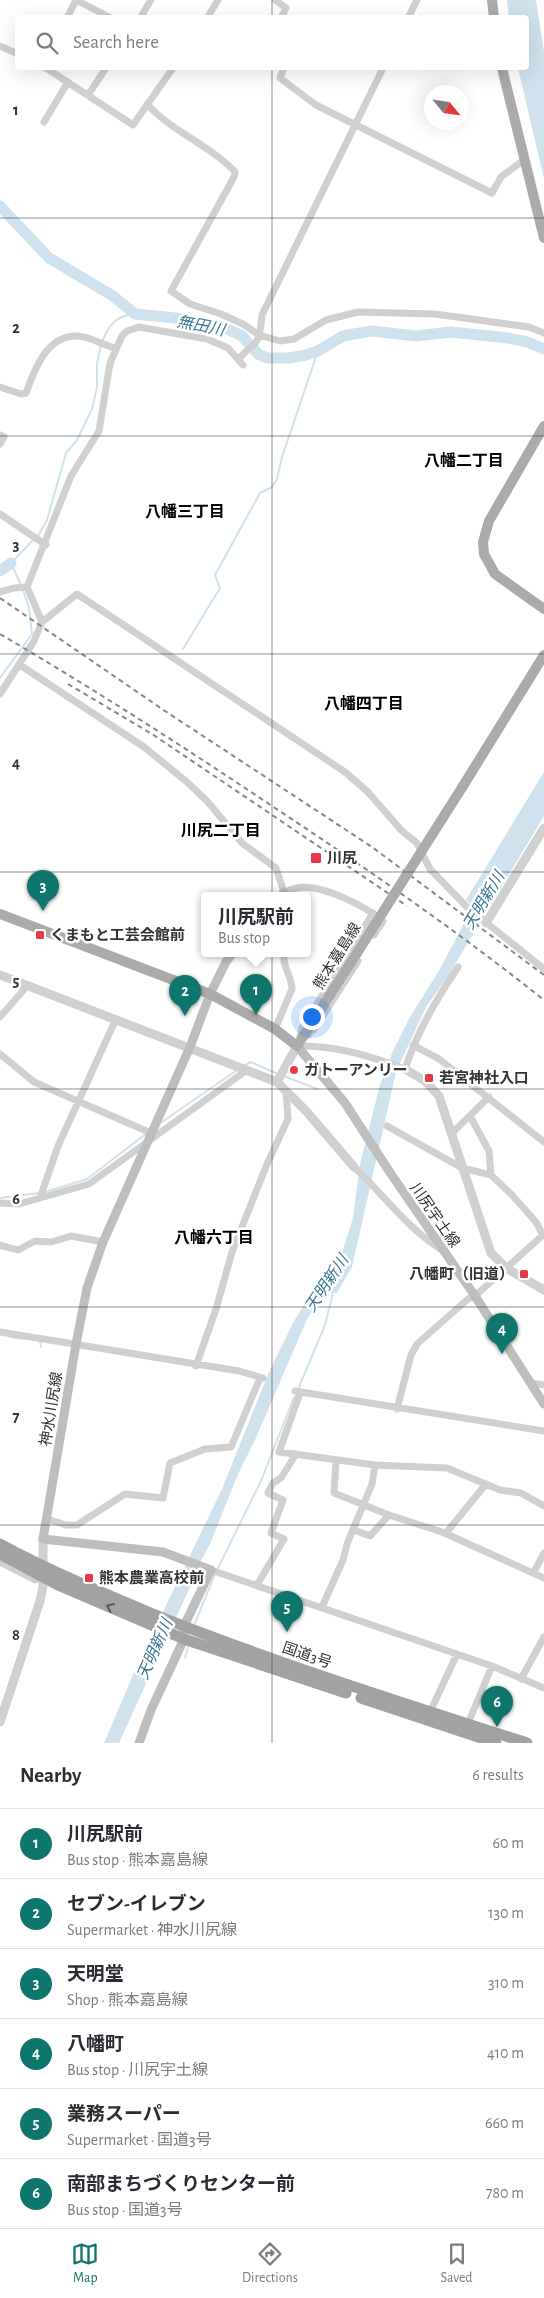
<!DOCTYPE html>
<meta charset="utf-8">
<style>
:root{--surface:#fff;--page:#f7f7f7;--text:#2b2b33;--muted:#7c7c81;--line:#e1e1e2;--accent:#0f766e}
body{margin:0;font-family:"Alegreya Sans","Noto Sans JP",sans-serif;background:var(--page);color:var(--text)}
.compass{position:absolute;left:424px;top:85px;width:45px;height:45px;border-radius:50%;background:var(--surface);box-shadow:0 5px 20px #0002;rotate:119deg}
.you{position:absolute;left:311px;top:1016px;width:18px;height:18px;margin:-12px;border:4px solid #fff;border-radius:50%;background:#1a73e8;box-shadow:0 0 0 8px #1a73e833}
.badge{display:grid;place-items:center;width:32px;height:32px;border-radius:50%;background:var(--accent);color:#fff;font-size:16px;font-weight:700}
.pin{position:absolute;translate:-50% -41px;filter:drop-shadow(0 1px 2px #0008)}
.pin::after{content:'';position:absolute;top:26px;width:18px;height:15px;background:inherit;clip-path:polygon(0 0,100% 0,50% 100%)}
.popup{position:absolute;left:201px;top:892px;width:110px;height:65px;box-sizing:border-box;display:grid;place-content:center;border-radius:5px;background:var(--surface);filter:drop-shadow(0 1px 4px #0005);font-size:16px;white-space:nowrap;color:var(--muted)}
.popup b{font-size:19px;color:var(--text)}
.popup::after{content:'';position:absolute;left:50%;top:100%;margin-left:-10px;border:10px solid transparent;border-top-color:var(--surface)}
.list{margin:0;padding:0;list-style:none}
h2{display:flex;justify-content:space-between;align-items:center;height:65px;margin:0;padding:0 20px;font-size:21px}
h2 small{font-size:16px;font-weight:400;color:var(--muted)}
.list li{display:grid;grid-template-columns:32px 1fr auto;gap:15px;align-items:center;box-sizing:border-box;height:70px;padding:0 20px;border-top:1px solid var(--line)}
.list b{display:block;font-size:19px;white-space:nowrap}
.list p{margin:0;font-size:16px;white-space:nowrap;color:var(--muted)}
.list em{font-size:16px;font-style:normal;color:var(--muted)}
.icon{flex:none;width:28px;height:28px;fill:none;stroke:currentColor;stroke-width:2;stroke-linecap:round;stroke-linejoin:round}
.map{position:relative;flex:none;width:544px;height:1743px;overflow:hidden}
.search{position:absolute;background:var(--surface);box-shadow:0 5px 20px #0002;left:15px;right:15px;top:15px;height:55px;display:flex;align-items:center;gap:12px;box-sizing:border-box;padding:0 18px;border-radius:5px;color:var(--muted);font-size:19px}
.sheet{height:485px;background:var(--surface)}
nav{display:flex;justify-content:space-around;align-items:center;box-sizing:border-box;height:70px;border-top:1px solid var(--line);background:var(--surface);font-size:14px;color:var(--muted)}
nav a{display:grid;justify-items:center;gap:2px}
nav .on{color:var(--accent)}
.map>svg:first-child{display:block}
</style>
<div class="map">
<svg width="544" height="1743" viewBox="0 0 544 1743">
<rect width="100%" height="100%" fill="#fff"/>
<path fill="#cfe2ee" d="M507 0H536L544 52V179L518 68H526V18L509 17Z
M544 772V816L448 976 426 1007 396 1072 352 1267 337 1293H329L323 1296 307 1319 255 1440 238 1474 210 1544 195 1572 190 1587 119 1743H104L136 1668 222 1489 269 1372 294 1321 317 1285 334 1270 339 1262 353 1218 360 1164 380 1085 392 1053 410 1017 440 969 473 906 466 900Z"/>
<g fill="none" stroke-linecap="round" stroke-linejoin="round">
<path stroke="#cfe2ee" stroke-width="2" d="M103 340C109 324 118 315 135 314
M38 536 47 520 66 453 77 440 92 409 97 387V363L101 345
M21 585 11 563 34 539
M183 649 220 588 215 575 260 493 272 487 277 479 282 457 318 351
M0 678 32 634 29 608 23 590
M243 1066 251 1062 278 1074
M284 1076 317 1089
M159 1124 237 1070
M45 1192 87 1179 147 1133
M0 1198 40 1193
M11 1337 24 1339
M40 1340 41 1347
M299 1387 325 1325 333 1293
M217 1570 261 1481 294 1397
M195 1623 215 1574
M185 1658 188 1647"/>
<path stroke="#cfe2ee" stroke-width="11" d="M0 206 49 258 113 296 135 314 175 318 223 327 242 336 258 354 267 358H289L306 355 318 351 343 336 371 331 416 336 451 332 508 338 527 342 544 349
M0 571 11 563"/>
<path stroke="#d0d0d0" stroke-width="7" d="M76 0 111 18
M275 0 286 8 281 18
M67 18 76 0
M140 18 151 0
M207 18 218 0
M408 18 417 0
M0 46 18 54
M46 68 133 125 173 68
M284 68 280 78 316 105 492 193 501 177 525 159
M88 95 106 68
M147 104C172 132 210 145 235 172L234 177 171 291 190 304 221 314 243 324 259 335 280 341 294 339 326 320 358 312 435 314 529 327 544 333
M44 122 68 82
M239 360C243 352 250 349 256 342 261 335 261 324 262 315L383 68
M0 387 21 394 26 393C34 370 47 335 77 336 89 336 103 345 115 348
M0 435 4 437 0 444
M0 514 46 545
M0 592 14 588 27 587
M42 622 27 587 71 476 99 431 110 363 122 336 127 331 139 327 207 339 228 348 243 365
M20 665 144 747 187 782 207 801 242 843 276 868 285 895
M0 694 34 641 42 622 77 594 345 772 368 792 401 830 417 843 430 869 467 907 544 969
M284 892C290 890 297 887 303 887 327 887 365 906 383 921L374 935
M0 1017 28 985
M275 1029 292 989C292 976 282 967 284 954
M308 1035 315 1028 358 961
M300 1036 302 1028 373 913
M413 1045 439 1059 544 1142
M297 1046C335 1045 370 1056 405 1069 417 1032 436 1000 458 967
M0 1054 34 1082 151 1133
M470 1116 489 1151 491 1175
M387 1126 462 1168 491 1175 512 1195 536 1222 543 1235
M451 1134 489 1097
M354 1167C384 1195 407 1228 442 1250
M40 1198 58 1146 116 1019
M0 1203 19 1204 89 1184 247 1070
M0 1245 18 1250 35 1241 51 1242 71 1236 103 1242
M0 1332 239 1371 263 1378
M196 1366 216 1309 232 1252 267 1164 288 1119 286 1091
M531 1383 544 1385
M295 1391 544 1431
M300 1393 279 1452 375 1465 447 1468 500 1490 521 1493 544 1506
M397 1409 411 1355 417 1344 468 1299 475 1296 544 1234
M336 1460 334 1493 389 1515 442 1532 544 1578
M47 1519 66 1525H77L125 1494 163 1498 170 1463 205 1449 231 1447 260 1378
M354 1530 370 1536 389 1515
M446 1533 486 1484
M0 1562 35 1580 43 1577
M211 1570 492 1666 544 1688
M534 1572 544 1553
M257 1585 284 1539 271 1533 283 1500 268 1493 273 1483 281 1478 296 1454
M322 1607 343 1560 347 1544 372 1484 375 1465
M521 1679 544 1637
M430 1712 457 1654
M467 1726 492 1666"/>
<path stroke="#d0d0d0" stroke-width="9" d="M486 923 544 828
M0 975 277 1082 307 1112 354 1167
M405 1069 425 1081 439 1096 491 1253 506 1268 544 1290
M277 1082 297 1046
M0 1722 40 1601 43 1586V1539"/>
<path stroke="#bdbdbd" stroke-width="9" d="M281 896 284 892
M297 1046 345 1103 391 1174 475 1296 544 1404
M139 1743 151 1710 184 1639V1626L211 1570 163 1552 43 1539 76 1344 87 1288 103 1242 190 1047 210 994 226 962 232 954"/>
<path stroke="#ababab" stroke-width="10" d="M492 0 494 18
M502 68 544 238
M544 426 489 521 483 542 484 554 495 574 544 609
M463 786 544 655
M0 914 210 994 275 1029 297 1046 357 953"/>
<path stroke="#a2a2a2" stroke-width="11" d="M0 1544C48 1570 98 1591 148 1612 272 1662 400 1702 527 1743
M0 1554 58 1585 184 1639 346 1693
M361 1698 496 1743"/>
<path stroke="#888" stroke-width="2" stroke-dasharray="5 4" stroke-linecap="butt" d="M0 598 165 711 372 847 544 975
M0 634C92 688 181 745 269 804 363 866 456 930 544 1000
M68 684 152 734 407 906"/>
<path stroke="#ababab" stroke-width="10" d="M357 953 463 786"/>
</g>
<defs><path id="oneway-chevron" d="M-2-3.5L2.5 0L-2 3.5" fill="none" stroke-width="1.6" stroke-linecap="round" stroke-linejoin="round" transform="scale(1.25)"/></defs>
<use stroke="#5a5a5a" href="#oneway-chevron" transform="translate(110 1607) rotate(-156)"/>
<path fill="none" stroke="#333" stroke-width="1" stroke-opacity="0.55" d="M272 0V18M272 68V1743M0 218H544M0 436H544M0 654H544M0 872H544M0 1089H544M0 1307H544M0 1525H544"/>
<g fill="#e63946" stroke="#fff" stroke-width="2">
<rect x="310" y="852" width="12" height="12" rx="2.5"/>
<rect x="35" y="930" width="10" height="10" rx="2.5"/>
<circle cx="294" cy="1070" r="5"/>
<rect x="424" y="1073" width="10" height="10" rx="2.5"/>
<rect x="519" y="1269" width="10" height="10" rx="2.5"/>
<rect x="84" y="1573" width="10" height="10" rx="2.5"/>
</g>
<g text-anchor="middle" stroke-width="5" stroke-linejoin="round" paint-order="stroke">
<g font-size="15" font-weight="bold" fill="#333" stroke="#fff" text-anchor="start">
<text x="327" y="863">川尻</text>
<text x="50" y="940">くまもと工芸会館前</text>
<text x="304" y="1075">ガトーアンリー</text>
<text x="439" y="1083">若宮神社入口</text>
<text x="514" y="1279" text-anchor="end">八幡町（旧道）</text>
<text x="99" y="1583">熊本農業高校前</text>
</g>
<g font-size="15" fill="#333" stroke="#fff">
<text transform="translate(337 956) rotate(-58)" y="5">熊本嘉島線</text>
<text transform="translate(435 1215) rotate(55)" y="5">川尻宇土線</text>
<text transform="translate(51 1409) rotate(-81)" y="5">神水川尻線</text>
<text transform="translate(307 1655) rotate(19)" y="5">国道3号</text>
</g>
<g font-size="16" font-style="italic" fill="#3f7597" stroke="#fff">
<text transform="translate(201 325) rotate(11)" y="6">無田川</text>
<text transform="translate(483 900) rotate(-59)" y="6">天明新川</text>
<text transform="translate(326 1283) rotate(-56)" y="6">天明新川</text>
<text transform="translate(154 1649) rotate(-66)" y="6">天明新川</text>
</g>
<g font-size="16" font-weight="bold" fill="#000" stroke="#fff">
<text x="464" y="466">八幡二丁目</text>
<text x="185" y="517">八幡三丁目</text>
<text x="364" y="709">八幡四丁目</text>
<text x="221" y="836">川尻二丁目</text>
<text x="214" y="1243">八幡六丁目</text>
</g>
</g>
<g font-size="16" text-anchor="middle" font-weight="bold" fill="#333" stroke="#fff" stroke-width="5" stroke-linejoin="round" paint-order="stroke">
<text x="16" y="115">1</text>
<text x="16" y="333">2</text>
<text x="16" y="550">3</text>
<text x="16" y="768">4</text>
<text x="16" y="986">5</text>
<text x="16" y="1204">6</text>
<text x="16" y="1422">7</text>
<text x="16" y="1640">8</text>
</g>
</svg>
<svg class="compass" viewBox="-18 -18 36 36"><path d="M0-13l5 13h-10z" fill="#e53935"/><path d="M0 13l5-13h-10z" fill="#7c7c81"/></svg>
<div class="you"></div>
<div class="pin badge" style="left:256px;top:1015px">1</div>
<div class="popup"><b>川尻駅前</b>Bus stop</div>
<div class="pin badge" style="left:185px;top:1016px">2</div>
<div class="pin badge" style="left:43px;top:911px">3</div>
<div class="pin badge" style="left:502px;top:1354px">4</div>
<div class="pin badge" style="left:287px;top:1632px">5</div>
<div class="pin badge" style="left:497px;top:1727px">6</div>
<div class="search"><svg class="icon" aria-label="search" viewBox="0 0 24 24"><circle cx="10" cy="10" r="6"/><path d="M15 15l6 6"/></svg>Search here</div>
</div>
<section class="sheet">
<h2>Nearby<small>6 results</small></h2>
<ul class="list">
<li><span class="badge">1</span><div><b>川尻駅前</b><p>Bus stop · 熊本嘉島線</p></div><em>60 m</em></li>
<li><span class="badge">2</span><div><b>セブン-イレブン</b><p>Supermarket · 神水川尻線</p></div><em>130 m</em></li>
<li><span class="badge">3</span><div><b>天明堂</b><p>Shop · 熊本嘉島線</p></div><em>310 m</em></li>
<li><span class="badge">4</span><div><b>八幡町</b><p>Bus stop · 川尻宇土線</p></div><em>410 m</em></li>
<li><span class="badge">5</span><div><b>業務スーパー</b><p>Supermarket · 国道3号</p></div><em>660 m</em></li>
<li><span class="badge">6</span><div><b>南部まちづくりセンター前</b><p>Bus stop · 国道3号</p></div><em>780 m</em></li>
</ul>
</section>
<nav>
<a class="on"><svg class="icon" aria-label="map" viewBox="0 0 24 24"><path d="M3 6l6-2 6 2 6-2v14l-6 2-6-2-6 2zM9 4v14M15 6v14"/></svg>Map</a>
<a><svg class="icon" aria-label="directions" viewBox="0 0 24 24"><path d="M12 3l9 9-9 9-9-9zM9 14v-3h6M13 9l2 2-2 2"/></svg>Directions</a>
<a><svg class="icon" aria-label="saved" viewBox="0 0 24 24"><path d="M7 4h10v16l-5-4-5 4z"/></svg>Saved</a>
</nav>
